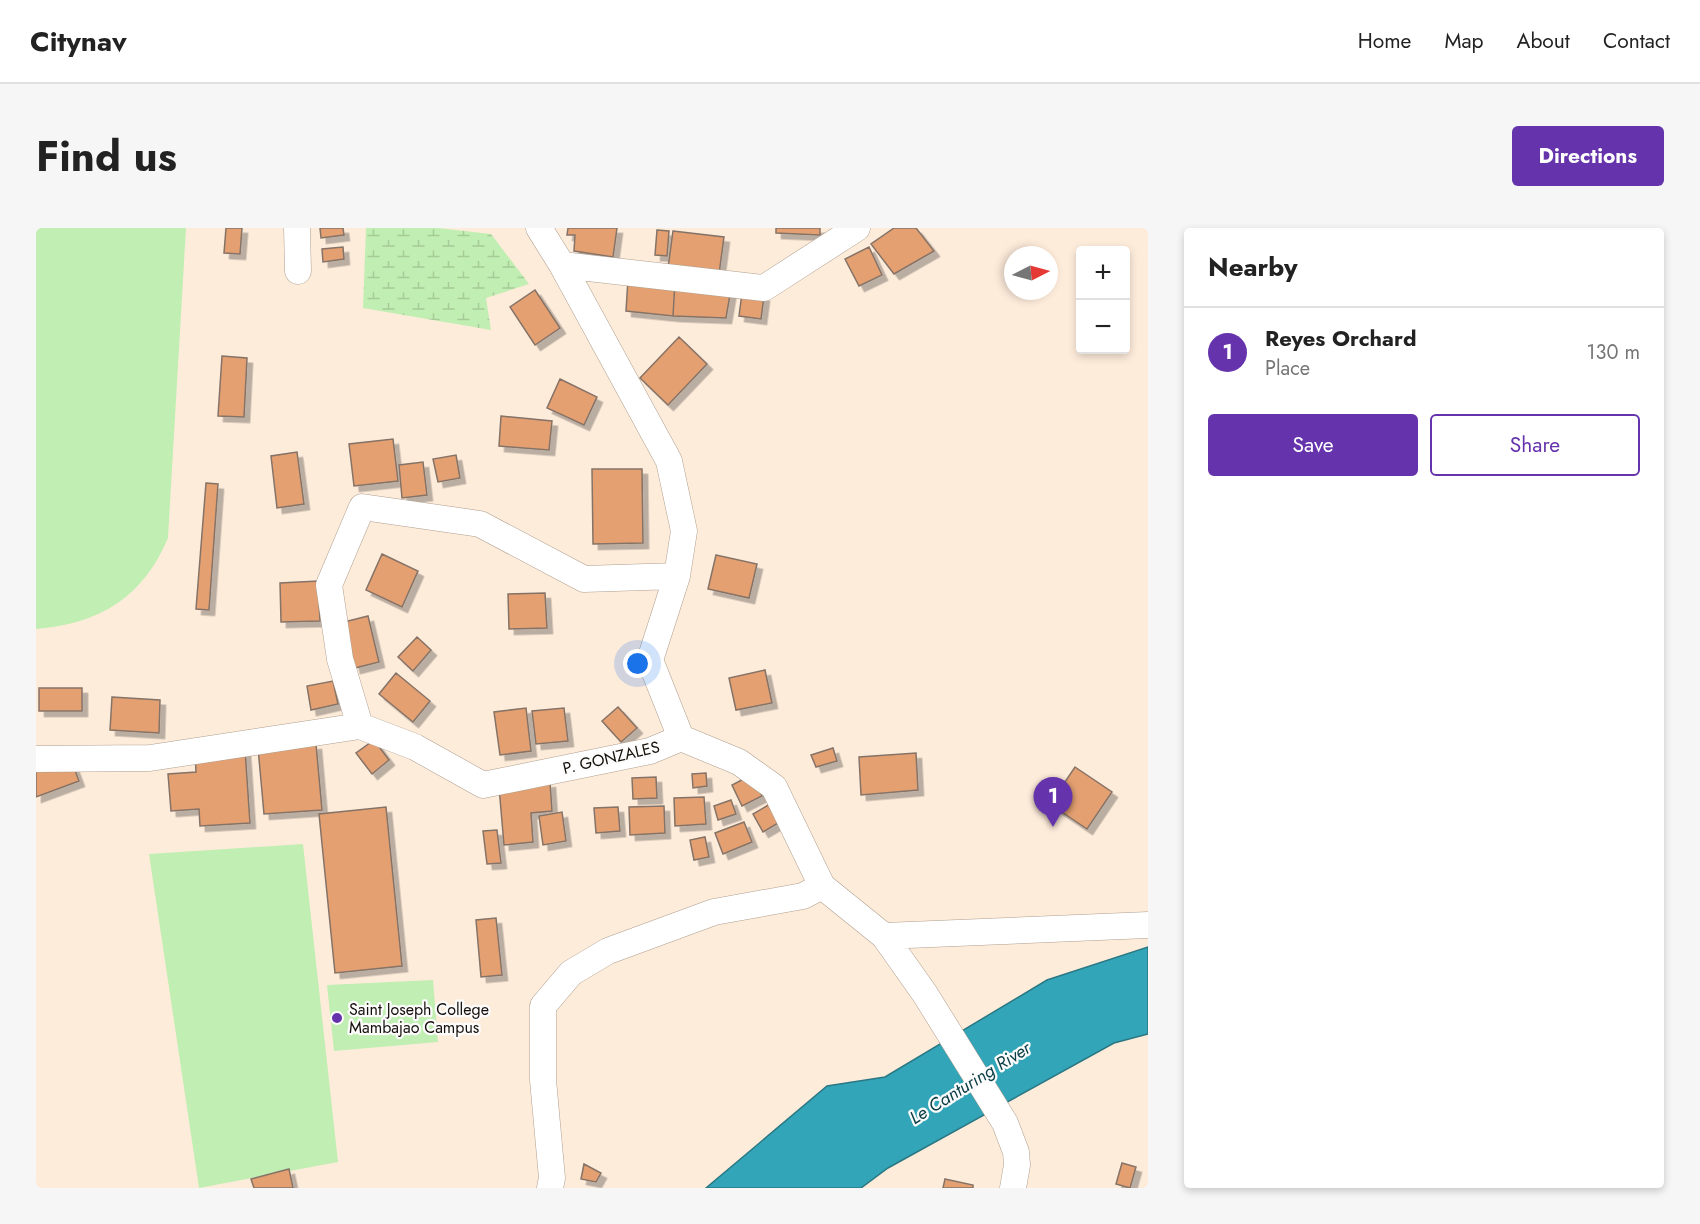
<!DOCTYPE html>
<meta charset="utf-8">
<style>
:root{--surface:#fff;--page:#f6f6f6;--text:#222;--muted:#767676;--line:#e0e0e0;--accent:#6533ab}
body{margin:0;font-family:Jost,sans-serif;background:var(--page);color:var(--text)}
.controls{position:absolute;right:18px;top:18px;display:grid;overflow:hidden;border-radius:6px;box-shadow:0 3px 9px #0003}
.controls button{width:54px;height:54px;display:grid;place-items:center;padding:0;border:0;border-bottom:2px solid var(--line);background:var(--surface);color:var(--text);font:30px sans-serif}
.compass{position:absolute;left:968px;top:18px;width:54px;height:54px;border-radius:50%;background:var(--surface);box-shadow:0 3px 9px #0003;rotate:84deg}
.you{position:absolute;left:602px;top:436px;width:21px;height:21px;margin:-15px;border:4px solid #fff;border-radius:50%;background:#1a73e8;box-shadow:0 0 0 9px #1a73e833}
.badge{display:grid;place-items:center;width:39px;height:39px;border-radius:50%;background:var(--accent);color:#fff;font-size:20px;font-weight:700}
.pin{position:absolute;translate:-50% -50px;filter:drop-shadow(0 2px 3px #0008)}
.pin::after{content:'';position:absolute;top:32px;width:21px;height:18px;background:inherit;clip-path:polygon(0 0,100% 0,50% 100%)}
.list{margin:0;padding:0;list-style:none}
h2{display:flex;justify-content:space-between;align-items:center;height:78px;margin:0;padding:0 24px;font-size:26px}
h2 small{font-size:20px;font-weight:400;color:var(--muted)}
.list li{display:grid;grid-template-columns:39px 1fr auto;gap:18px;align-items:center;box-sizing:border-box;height:90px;padding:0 24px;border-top:2px solid var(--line)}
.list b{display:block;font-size:22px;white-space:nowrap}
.list p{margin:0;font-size:20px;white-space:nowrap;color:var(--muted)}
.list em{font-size:20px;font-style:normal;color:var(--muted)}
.actions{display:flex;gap:12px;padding:18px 24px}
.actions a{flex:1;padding:14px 0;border:2px solid var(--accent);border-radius:6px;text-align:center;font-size:21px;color:var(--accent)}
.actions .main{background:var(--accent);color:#fff}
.map{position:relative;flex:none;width:1112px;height:960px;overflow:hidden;border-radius:6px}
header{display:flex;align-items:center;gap:36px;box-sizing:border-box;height:84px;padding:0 30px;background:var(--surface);border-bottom:2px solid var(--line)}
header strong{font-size:28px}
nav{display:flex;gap:33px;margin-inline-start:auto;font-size:21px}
.intro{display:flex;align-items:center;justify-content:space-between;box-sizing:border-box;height:144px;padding:0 36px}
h1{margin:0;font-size:42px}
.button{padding:15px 27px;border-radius:6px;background:var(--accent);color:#fff;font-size:21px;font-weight:700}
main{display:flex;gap:36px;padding:0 36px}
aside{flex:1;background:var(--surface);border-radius:6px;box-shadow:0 3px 9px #0003}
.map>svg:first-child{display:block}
</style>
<header>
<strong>Citynav</strong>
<nav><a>Home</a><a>Map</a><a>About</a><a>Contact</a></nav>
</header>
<div class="intro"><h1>Find us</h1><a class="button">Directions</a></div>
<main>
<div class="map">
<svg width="1112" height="960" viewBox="0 0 1112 960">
<defs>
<pattern id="wetland-marsh" width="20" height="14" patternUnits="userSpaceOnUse" patternTransform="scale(1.5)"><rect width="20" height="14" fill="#c1eeb2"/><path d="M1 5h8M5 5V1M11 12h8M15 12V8" fill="none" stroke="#a5cb98"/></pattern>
<filter id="shadow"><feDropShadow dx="5.5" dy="5.5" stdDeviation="0" flood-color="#0004"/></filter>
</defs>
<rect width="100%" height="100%" fill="#feecdb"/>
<path fill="url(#wetland-marsh)" d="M330 0H402L455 6 493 56 450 70 455 102 327 80Z"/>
<path fill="#c1eeb2" d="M0 0H150L132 310C107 369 64 396 0 401Z
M267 616 302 934 163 960 113 626Z
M397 752 402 814 298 823 291 757Z"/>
<path fill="#33a5b8" stroke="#2a7884" stroke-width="1.5" d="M1112 719V806L1078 815 852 940 825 960H670L791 858 849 849 1011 752Z"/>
<path fill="#e4a071" stroke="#867367" stroke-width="1.5" filter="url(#shadow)" d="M190 0H206L204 26 188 25Z
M284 0H307L308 7 285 10Z
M532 0H581L577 29 538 23 539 7H531Z
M740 0H784V7L740 5Z
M858 0H880L898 23 858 46 835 16Z
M621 2 633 3 631 28 619 27Z
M637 3 688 9 683 46 632 40Z
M307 19 308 31 287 34 286 21Z
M833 19 846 47 823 58 809 31Z
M592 51 639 53 637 88 590 83Z
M639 53 695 61 690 90 637 88Z
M499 62 524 100 499 117 474 79Z
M706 65 728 68 725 91 703 88Z
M643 109 671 136 632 177 604 150Z
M186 128 211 130 208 189 182 188Z
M524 151 561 169 548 197 511 180Z
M465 188 516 193 513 222 463 218Z
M357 211 362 253 318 258 313 216Z
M261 224 268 276 241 280 235 228Z
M420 227 424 250 402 254 397 231Z
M387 234 391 267 366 270 363 237Z
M556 241H606L607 315 557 316Z
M170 255 182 256 173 382 160 381Z
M346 326 382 343 366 379 330 362Z
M680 327 721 336 713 370 672 361Z
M282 353 284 393 245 394 244 355Z
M509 365 511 400 473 401 472 366Z
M332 388 343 434 319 440 308 394Z
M381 409 395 422 377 443 362 429Z
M729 442 736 475 700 482 693 450Z
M360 445 394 473 377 494 343 466Z
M297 453 302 476 275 482 271 458Z
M3 460H46V483H3Z
M76 469 124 472 123 505 74 502Z
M582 479 601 500 585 514 566 493Z
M490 480 495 523 464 527 458 484Z
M528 480 532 513 500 516 496 483Z
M338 512 353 532 336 546 320 525Z
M280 516 286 582 228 586 222 520Z
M797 520 801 533 780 539 775 527Z
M209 521 214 595 164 598 163 581 135 583 132 546 160 544 159 525Z
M880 525 882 562 825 567 823 529Z
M37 537 43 553 0 569V538Z
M1039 539 1076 564 1051 601 1014 576Z
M670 545 671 558 657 560 656 546Z
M715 547 726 568 706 578 696 557Z
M620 549 621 570 597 571 596 550Z
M514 554 516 583 495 585 497 614 468 617 463 559Z
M668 569 670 596 639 598 638 570Z
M695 572 700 586 682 592 678 578Z
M739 573 749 591 727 604 717 586Z
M628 578 629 605 594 607 593 579Z
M350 579 366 738 299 745 283 586Z
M582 579 584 603 560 605 558 580Z
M526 584 530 613 507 617 503 588Z
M708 594 716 614 687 626 679 605Z
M461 602 465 635 451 636 447 603Z
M669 609 673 629 658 632 654 612Z
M460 690 466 747 445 749 440 692Z
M1086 935 1100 939 1094 960 1080 956Z
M548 936 565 945 560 954 545 951Z
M253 941 257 960H218L215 951Z
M909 951 937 957V960H907Z"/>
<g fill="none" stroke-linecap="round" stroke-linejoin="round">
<g stroke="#af9f8f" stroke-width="27">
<path id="minor" d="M261 0 262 43
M503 0 526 37 633 233 648 303 641 348 614 432 645 510
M526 37 728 60 821 0
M324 498 304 431 293 357 326 279 444 296 548 351 641 348
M645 510 703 534 738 559 786 658
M0 531 114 530 324 498 379 519 447 557 614 523 645 510
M848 708 1112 697
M514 960 516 950 507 852V778L535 745 572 723 678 684 767 668 786 658 848 708 889 766 969 895 980 924 981 937 977 960"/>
</g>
<use href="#minor" stroke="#fff" stroke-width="26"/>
</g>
<circle fill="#6533ab" stroke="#fcfcfc" stroke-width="2" cx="301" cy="790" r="6"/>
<g text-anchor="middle" stroke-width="4.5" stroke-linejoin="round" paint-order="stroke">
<g font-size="16" fill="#150f09" stroke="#fcfcfc">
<text transform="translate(575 529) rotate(-13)" y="6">P. GONZALES</text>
</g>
<g font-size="16" fill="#150f09" stroke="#fcfcfc" text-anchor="start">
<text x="313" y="787">Saint Joseph College<tspan x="313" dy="18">Mambajao Campus</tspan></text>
</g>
<g font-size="18" font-style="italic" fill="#0a3d45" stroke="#fcfcfc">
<text transform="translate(934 855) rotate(-32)" y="6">Le Canturing River</text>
</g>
</g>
</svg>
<div class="controls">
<button>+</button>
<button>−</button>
</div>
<svg class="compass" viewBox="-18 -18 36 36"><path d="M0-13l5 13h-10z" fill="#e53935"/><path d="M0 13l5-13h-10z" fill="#767676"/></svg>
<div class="you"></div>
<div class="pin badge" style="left:1017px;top:599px">1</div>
</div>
<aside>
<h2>Nearby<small></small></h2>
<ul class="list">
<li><span class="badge">1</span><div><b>Reyes Orchard</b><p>Place</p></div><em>130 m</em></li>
</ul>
<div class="actions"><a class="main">Save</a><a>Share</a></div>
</aside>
</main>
